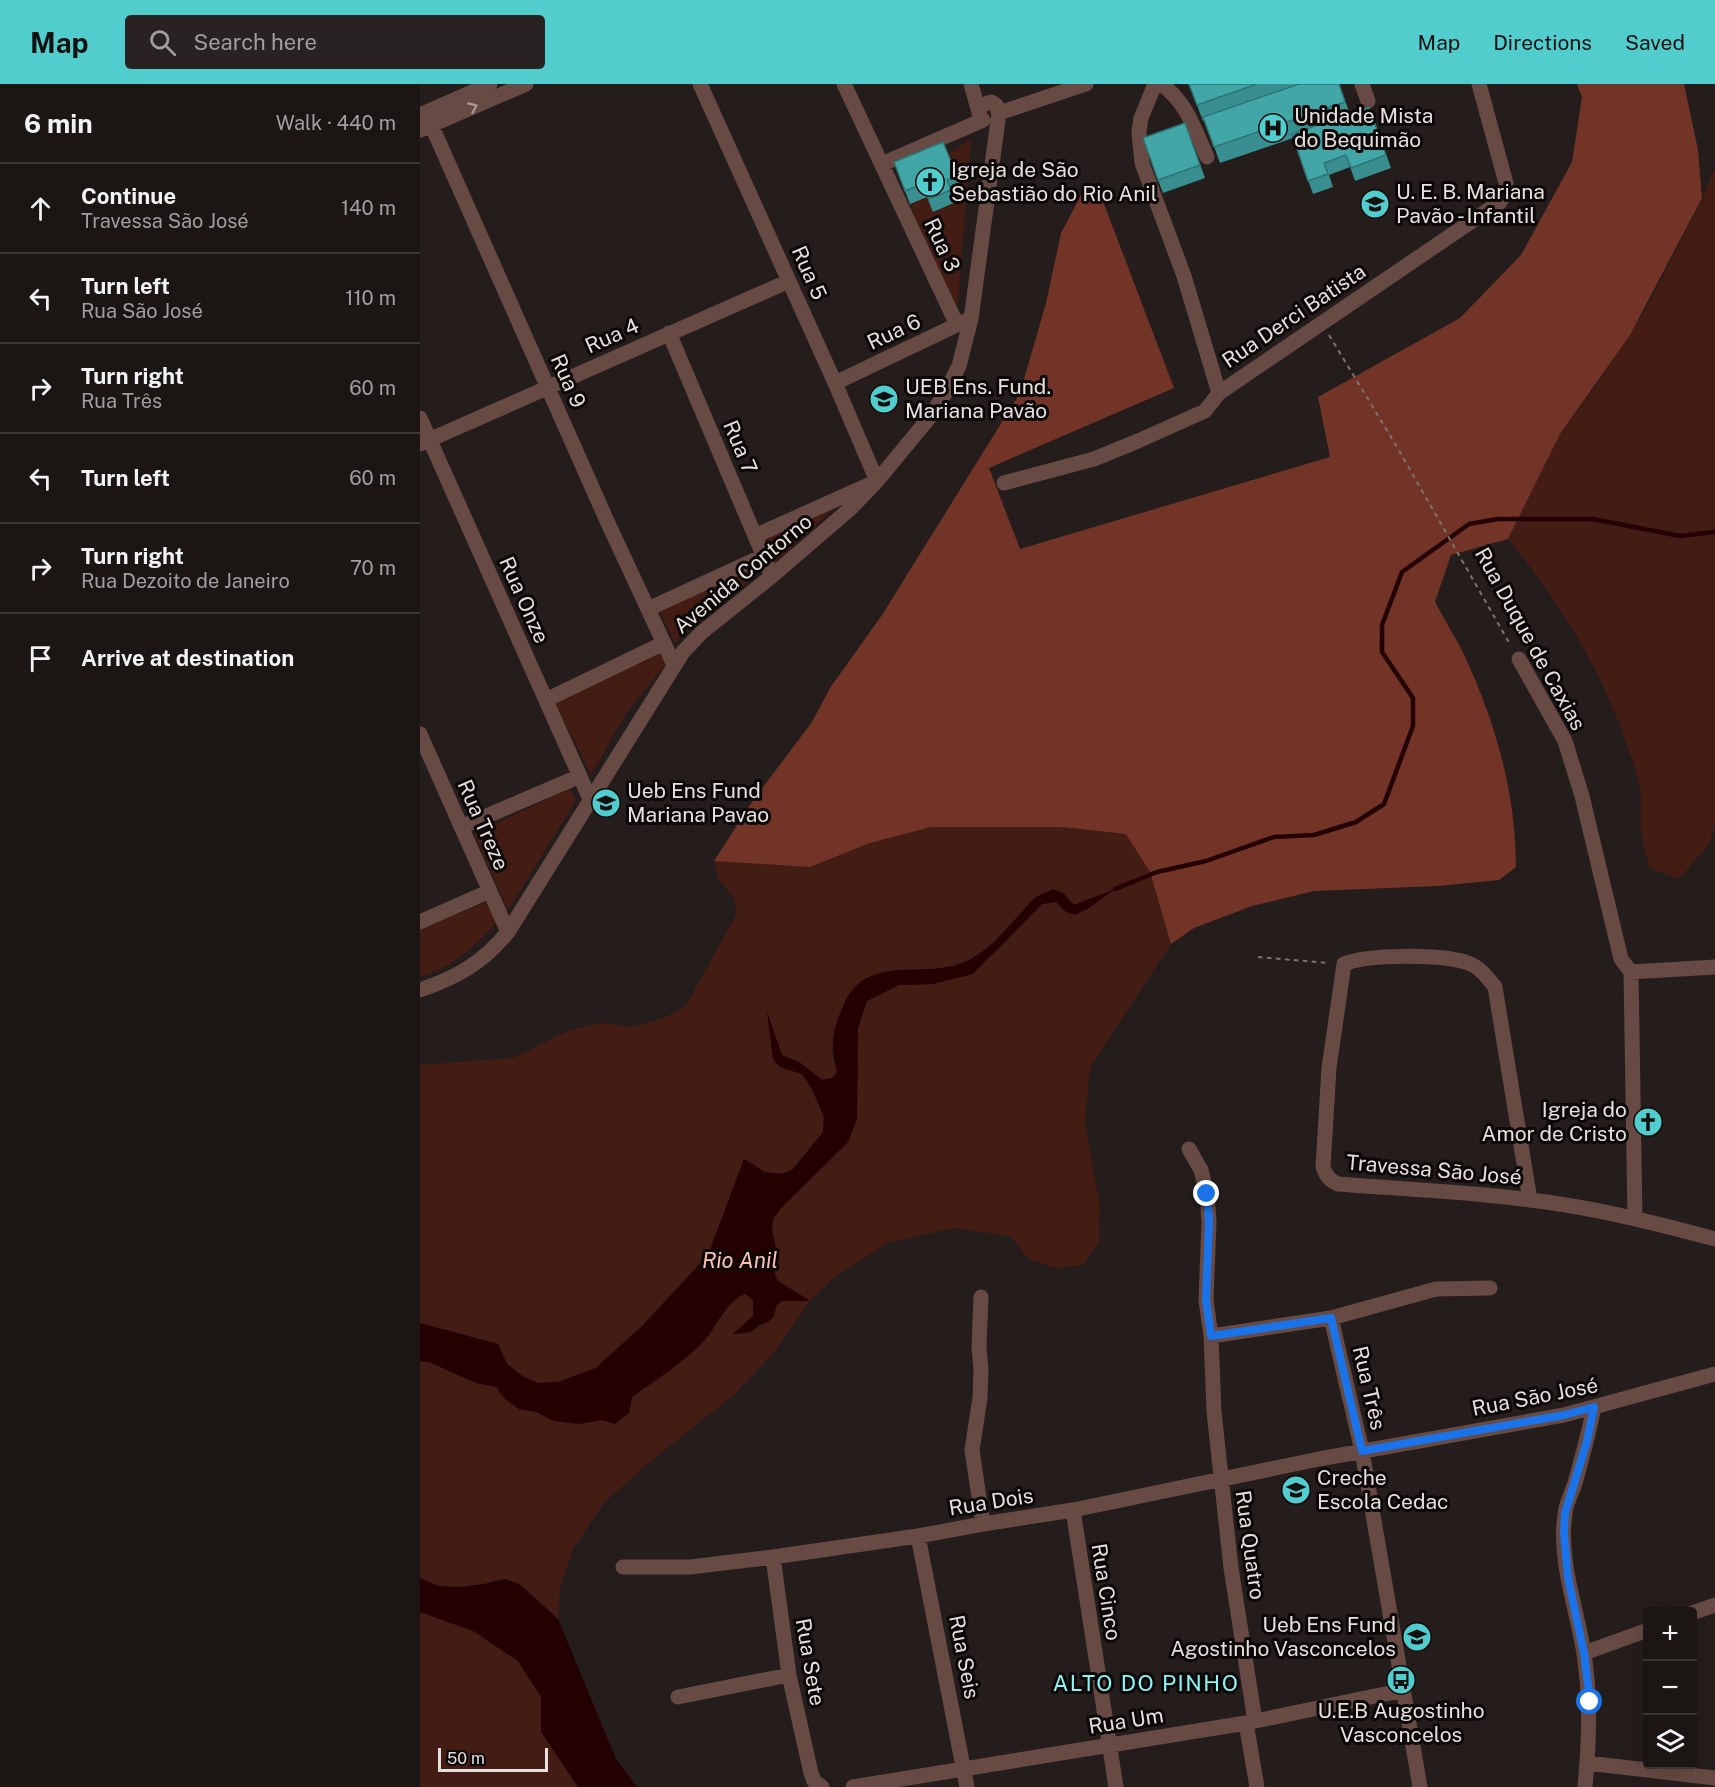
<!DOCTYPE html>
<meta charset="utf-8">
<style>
:root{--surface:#1b1614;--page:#282322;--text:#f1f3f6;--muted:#a09fa0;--line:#393534;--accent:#52cdce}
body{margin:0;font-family:"Public Sans",sans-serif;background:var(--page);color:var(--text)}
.controls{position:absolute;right:18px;bottom:18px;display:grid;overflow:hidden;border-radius:6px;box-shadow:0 6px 24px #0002}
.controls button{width:54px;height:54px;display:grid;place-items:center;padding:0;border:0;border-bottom:2px solid var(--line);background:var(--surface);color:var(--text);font:30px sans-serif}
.scale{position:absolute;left:18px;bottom:15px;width:110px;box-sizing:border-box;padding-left:6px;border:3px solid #e5e0de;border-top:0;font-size:16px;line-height:21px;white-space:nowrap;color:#e5e0de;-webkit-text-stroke:4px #0b0807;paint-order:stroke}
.stop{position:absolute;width:18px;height:18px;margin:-14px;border:4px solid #1a73e8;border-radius:50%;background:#fff}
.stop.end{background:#1a73e8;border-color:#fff;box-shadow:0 2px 6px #0008}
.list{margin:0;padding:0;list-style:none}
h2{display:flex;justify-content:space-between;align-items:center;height:78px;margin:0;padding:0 24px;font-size:26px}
h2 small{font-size:20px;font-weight:400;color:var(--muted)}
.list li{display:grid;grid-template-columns:39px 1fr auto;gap:18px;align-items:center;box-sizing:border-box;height:90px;padding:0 24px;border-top:2px solid var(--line)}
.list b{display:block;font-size:22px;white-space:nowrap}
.list p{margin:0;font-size:20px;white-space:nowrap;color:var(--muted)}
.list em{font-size:20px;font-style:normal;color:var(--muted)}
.icon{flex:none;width:33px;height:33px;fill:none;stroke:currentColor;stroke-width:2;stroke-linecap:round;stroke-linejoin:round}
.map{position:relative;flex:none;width:1295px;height:1703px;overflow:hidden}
header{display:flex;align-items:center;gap:36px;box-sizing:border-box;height:84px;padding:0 30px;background:var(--accent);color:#111}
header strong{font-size:28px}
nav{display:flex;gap:33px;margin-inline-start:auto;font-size:21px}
.search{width:420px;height:54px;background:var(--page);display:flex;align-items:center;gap:15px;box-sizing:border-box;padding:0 21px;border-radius:6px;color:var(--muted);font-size:22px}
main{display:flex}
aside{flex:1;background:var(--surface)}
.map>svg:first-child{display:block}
</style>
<header>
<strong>Map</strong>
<div class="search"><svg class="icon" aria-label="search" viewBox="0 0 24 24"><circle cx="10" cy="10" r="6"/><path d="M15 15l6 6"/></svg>Search here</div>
<nav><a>Map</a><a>Directions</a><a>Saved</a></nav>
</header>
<main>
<aside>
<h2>6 min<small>Walk · 440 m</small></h2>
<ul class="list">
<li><svg class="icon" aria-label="ahead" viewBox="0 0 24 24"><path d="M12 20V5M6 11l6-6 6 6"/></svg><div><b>Continue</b><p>Travessa São José</p></div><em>140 m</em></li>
<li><svg class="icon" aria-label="left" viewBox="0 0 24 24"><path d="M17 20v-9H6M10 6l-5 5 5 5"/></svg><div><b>Turn left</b><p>Rua São José</p></div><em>110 m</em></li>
<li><svg class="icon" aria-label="right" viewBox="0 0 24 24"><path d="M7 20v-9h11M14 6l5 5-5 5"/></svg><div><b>Turn right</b><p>Rua Três</p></div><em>60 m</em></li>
<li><svg class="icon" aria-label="left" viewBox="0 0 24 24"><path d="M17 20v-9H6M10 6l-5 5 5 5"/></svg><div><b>Turn left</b></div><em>60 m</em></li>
<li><svg class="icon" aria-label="right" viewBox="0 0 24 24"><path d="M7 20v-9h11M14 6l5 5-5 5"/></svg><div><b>Turn right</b><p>Rua Dezoito de Janeiro</p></div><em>70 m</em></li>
<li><svg class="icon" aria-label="arrive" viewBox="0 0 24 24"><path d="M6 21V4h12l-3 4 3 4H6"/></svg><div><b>Arrive at destination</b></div></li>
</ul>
</aside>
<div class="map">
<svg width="1295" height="1703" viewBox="0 0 1295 1703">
<rect width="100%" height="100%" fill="#241d1b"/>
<path fill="#431c14" d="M551 55 537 229 490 120 507 113 514 128 532 109 541 105 527 71Z
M1295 83V738L1290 759 1259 795 1230 784C1227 774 1223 763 1222 753 1220 737 1223 719 1220 703 1217 688 1211 673 1206 659 1181 584 1138 516 1088 455L1140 350 1177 300 1227 223 1282 115Z
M420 419 355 479 343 455Z
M329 486 334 494 267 545 255 559 239 526Z
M241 569 246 580 205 631 171 691 136 620Z
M150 704 156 716 88 826 54 750Z
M511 743H642L707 750 730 788 751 860 670 983 665 1039 680 1123 679 1158 663 1181 636 1184 609 1175 590 1152 534 1144 468 1159 416 1192 390 1217 354 1268 315 1310 226 1381 184 1419 153 1465 140 1505 138 1535C124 1523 104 1498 86 1496 79 1495 71 1499 63 1500 43 1503 18 1506 0 1494V1278H9L56 1299 77 1303 85 1315 99 1325 116 1328 134 1337 159 1340 182 1335 195 1340 209 1329 212 1313C237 1294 265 1277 286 1254 299 1240 307 1217 325 1209L333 1216V1232L314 1250C319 1250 325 1250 329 1249 332 1247 351 1236 353 1233 357 1226 355 1222 362 1216L389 1217 357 1196 352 1178 356 1165 352 1146 353 1135 361 1124 428 1058 437 1035 438 944 447 917 479 901 513 900 576 868 622 820 636 818 646 828 692 807 654 821 643 809 616 814 572 859 553 874 529 883 502 886H471L411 963 417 989 412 994 402 996 379 978 362 971 348 931 360 983 382 990 392 1005 404 1033 403 1048 373 1085 362 1090 345 1088 324 1075 289 1171 223 1241 176 1284 138 1298 118 1299 102 1292 87 1279 77 1260 0 1239V981L93 974 150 946 182 939 213 943 243 934 265 923 316 831 315 816 299 796 294 777 390 783 450 759Z
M66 818 77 838C54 864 33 883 0 893V846Z
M0 1528 53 1547 98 1577 121 1613 122 1648 158 1703H0Z"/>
<path fill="#723427" d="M1157 0H1264L1278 66 1282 114 1210 251 1140 350 1088 455 1031 471 1015 518C1025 537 1037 555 1046 575 1076 640 1096 711 1096 783L1079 796 1018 802 894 807 832 822 774 844 751 860 730 788 706 750 642 743H511L450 759 390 783 294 777 334 715 392 638 410 604 462 531 600 309 626 219 641 149 661 111 678 104 754 304 569 384 600 465 910 373 898 313 1040 234 1101 171 1152 78 1162 13Z"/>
<path fill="#240000" d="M633 805 643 809 654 821 695 805 669 824 655 831 646 828 636 818 622 820 553 890 513 900 479 901 447 917 438 944 437 1035 428 1058 361 1124 353 1135 352 1146 356 1165 352 1178 357 1196 390 1217H362L356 1222 354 1232 348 1238 339 1241 331 1248 313 1250 333 1232V1216L325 1210C309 1216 299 1236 289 1251 272 1273 236 1296 212 1313L209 1329 195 1340 182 1336 159 1340 134 1337 116 1328 99 1325 85 1315 76 1303 56 1299 9 1278H0V1239L78 1260 87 1280 102 1292 118 1299 138 1298 176 1284 223 1241 288 1171 324 1075 345 1088 362 1090 373 1085 403 1048 404 1033 392 1005 382 990 360 983 353 975 347 928 362 971 379 978 402 996 412 994 417 989C411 960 411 950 423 922 448 864 509 900 553 874 571 864 587 845 600 830 605 825 610 817 616 813 621 810 628 808 633 805Z
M0 1494 18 1502 39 1503 65 1500 84 1495 99 1500 138 1535 196 1675 217 1703H158L121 1648V1613L98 1577 53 1547 0 1528Z"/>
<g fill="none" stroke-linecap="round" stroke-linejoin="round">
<path stroke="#240000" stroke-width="4.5" d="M695 805 737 788 786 777 854 753 894 751 936 738 964 720 993 642V614L962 568V541L982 488 1049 440 1078 435H1173L1260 452 1295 448"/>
<path stroke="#7a7371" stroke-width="2" stroke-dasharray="4.5 4.5" stroke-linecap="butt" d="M963 61 978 55
M909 251 977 363 1091 562
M838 873 909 879"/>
<path stroke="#674a43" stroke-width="15" d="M280 0 415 299 457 397 335 452
M424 0 537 241
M551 0 560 32
M735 0 721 34 719 48 722 79 764 192 799 309
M741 0C766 17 775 46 787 73
M942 0 948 17
M6 29 187 437 254 581
M579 29 666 0
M0 31 70 0
M0 46 106 0
M462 80 563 36
M249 249 352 492
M415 299 545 237
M0 334 170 715
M0 360 369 197
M584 399 674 375 718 357 785 327 799 309 1080 118 1086 108V99L1059 0
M228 525 343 472
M1099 575 1145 657 1162 712 1201 875 1211 888 1215 1134
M126 616 244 559
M0 650 88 848
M41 743 160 692
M0 838 70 807
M1211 888 1295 883
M0 906C38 893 62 879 88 848L263 568 281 549 352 492 431 424 457 397 509 334 524 311 539 282 551 235 579 29 576 21 571 18 562 21 559 27
M769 1065 781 1086 787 1110 789 1138 786 1216 791 1252 794 1328 811 1484 835 1637
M1110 1116 1075 903C1067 893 1060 883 1048 879 1022 870 948 870 924 880L909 984 903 1083C906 1092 909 1096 918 1100 996 1106 1075 1109 1152 1122 1200 1130 1247 1142 1295 1155
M561 1213 559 1263 561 1285 560 1314 552 1366 563 1440
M911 1234 942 1367 1000 1703
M791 1252 911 1234 1016 1205 1070 1204
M653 1426 696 1703
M498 1452 547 1703
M353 1473 369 1591 391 1689 394 1697 402 1703
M203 1483H270L353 1473 498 1452 563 1440 653 1426 899 1375 1144 1331 1295 1290
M1272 1529 1295 1521
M1164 1569 1228 1546
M258 1613 369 1591
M826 1639 837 1703
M1167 1679 1295 1694
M433 1703 826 1639 984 1606
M1165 1703C1169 1658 1171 1615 1164 1570 1157 1524 1138 1477 1145 1430 1146 1419 1152 1409 1155 1399 1162 1374 1169 1349 1174 1323"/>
</g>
<path fill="#398f90" d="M769 0H919L930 30 949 23 971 84 935 97 930 83 909 91 913 103 893 110 873 54 800 79 785 37H783Z
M765 39 785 94 743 109 738 96Z
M474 78 537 92 542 105 532 108 536 118 513 128 507 113 490 120Z"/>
<path fill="#42a6a7" stroke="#2e7475" stroke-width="1.5" d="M769 0H837L777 21Z
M879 0H919L925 18 794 63 783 33Z
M949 23 966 71 931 84 926 71 904 79 908 90 888 97 872 50Z
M765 39 780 81 738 96 723 54Z
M523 58 537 92 527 96 531 106 509 115 502 100 485 107 474 78Z"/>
<defs><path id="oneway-chevron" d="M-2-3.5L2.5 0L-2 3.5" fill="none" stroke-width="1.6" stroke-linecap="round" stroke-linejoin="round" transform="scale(1.5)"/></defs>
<use stroke="#a69590" href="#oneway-chevron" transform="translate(53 23) rotate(-24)"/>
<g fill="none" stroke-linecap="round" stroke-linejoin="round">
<path stroke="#1a73e8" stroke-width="8" d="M787 1110 789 1138 786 1216 791 1252 911 1234 942 1367 1144 1331 1174 1323 1167 1357 1145 1429 1144 1449 1148 1494 1164 1569 1170 1618"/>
</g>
<defs>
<g id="hospital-disc" transform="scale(1.5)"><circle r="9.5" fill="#52cdce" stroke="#0b0807"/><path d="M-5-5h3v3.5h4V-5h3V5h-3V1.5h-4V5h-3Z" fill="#111"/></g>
<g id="church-disc" transform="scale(1.5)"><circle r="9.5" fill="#52cdce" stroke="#0b0807"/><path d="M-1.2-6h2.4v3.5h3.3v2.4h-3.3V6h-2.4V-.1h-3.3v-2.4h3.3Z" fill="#111"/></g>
<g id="school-disc" transform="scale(1.5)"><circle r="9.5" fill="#52cdce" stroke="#0b0807"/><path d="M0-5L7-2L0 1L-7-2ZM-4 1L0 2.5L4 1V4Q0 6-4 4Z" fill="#111"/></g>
<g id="bus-disc" transform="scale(1.5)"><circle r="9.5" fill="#52cdce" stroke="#0b0807"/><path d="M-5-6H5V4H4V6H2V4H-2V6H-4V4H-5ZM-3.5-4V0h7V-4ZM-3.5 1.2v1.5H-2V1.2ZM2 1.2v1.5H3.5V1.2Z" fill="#111"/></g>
</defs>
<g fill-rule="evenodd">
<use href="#hospital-disc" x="853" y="44"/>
<use href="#church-disc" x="510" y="98"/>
<use href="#school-disc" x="955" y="120"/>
<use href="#school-disc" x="464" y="315"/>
<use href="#school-disc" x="186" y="719"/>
<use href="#church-disc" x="1228" y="1038"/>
<use href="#school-disc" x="876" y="1406"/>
<use href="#school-disc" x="997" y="1553"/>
<use href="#bus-disc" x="981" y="1596"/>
</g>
<g text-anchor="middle" stroke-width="6" stroke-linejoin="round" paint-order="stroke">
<g font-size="21" fill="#e5e0de" stroke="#0b0807" text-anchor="start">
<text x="874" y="39">Unidade Mista<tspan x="874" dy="24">do Bequimão</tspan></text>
<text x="531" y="93">Igreja de São<tspan x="531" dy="24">Sebastião do Rio Anil</tspan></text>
<text x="976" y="115">U. E. B. Mariana<tspan x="976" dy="24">Pavão - Infantil</tspan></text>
<text x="485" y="310">UEB Ens. Fund.<tspan x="485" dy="24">Mariana Pavão</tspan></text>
<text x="207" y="714">Ueb Ens Fund<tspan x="207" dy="24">Mariana Pavao</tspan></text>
<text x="1207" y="1033" text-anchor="end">Igreja do<tspan x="1207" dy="24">Amor de Cristo</tspan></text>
<text x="897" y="1401">Creche<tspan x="897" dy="24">Escola Cedac</tspan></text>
<text x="976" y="1548" text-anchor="end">Ueb Ens Fund<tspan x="976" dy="24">Agostinho Vasconcelos</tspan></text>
<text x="981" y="1634" text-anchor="middle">U.E.B Augostinho<tspan x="981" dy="24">Vasconcelos</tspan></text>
</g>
<g font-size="21" fill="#e5e0de" stroke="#0b0807">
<text transform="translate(522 161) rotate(65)" y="7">Rua 3</text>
<text transform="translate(389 189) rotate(66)" y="7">Rua 5</text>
<text transform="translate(874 232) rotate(-34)" y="7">Rua Derci Batista</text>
<text transform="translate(474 248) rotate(-25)" y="7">Rua 6</text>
<text transform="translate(192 252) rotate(-24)" y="7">Rua 4</text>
<text transform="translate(148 297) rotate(66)" y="7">Rua 9</text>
<text transform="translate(320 363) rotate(67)" y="7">Rua 7</text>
<text transform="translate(323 490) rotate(-40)" y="7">Avenida Contorno</text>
<text transform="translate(104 516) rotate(66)" y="7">Rua Onze</text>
<text transform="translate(1110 555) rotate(61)" y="7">Rua Duque de Caxias</text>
<text transform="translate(63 741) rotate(66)" y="7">Rua Treze</text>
<text transform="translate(1014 1086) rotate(5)" y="7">Travessa São José</text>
<text transform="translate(949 1304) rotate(77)" y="7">Rua Três</text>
<text transform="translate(1115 1313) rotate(-11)" y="7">Rua São José</text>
<text transform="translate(571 1418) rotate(-9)" y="7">Rua Dois</text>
<text transform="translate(830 1461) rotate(82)" y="7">Rua Quatro</text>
<text transform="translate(686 1508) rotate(81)" y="7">Rua Cinco</text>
<text transform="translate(544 1573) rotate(79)" y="7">Rua Seis</text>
<text transform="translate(390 1578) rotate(80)" y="7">Rua Sete</text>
<text transform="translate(706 1637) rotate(-9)" y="7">Rua Um</text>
</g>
<g font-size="22" font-style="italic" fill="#fdc0b2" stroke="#0b0807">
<text x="320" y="1184">Rio Anil</text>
</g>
<g font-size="22" letter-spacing="1.5" fill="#89f5f5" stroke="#0b0807">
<text x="726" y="1607">ALTO DO PINHO</text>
</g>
</g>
</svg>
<div class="controls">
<button>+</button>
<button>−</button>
<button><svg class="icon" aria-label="layers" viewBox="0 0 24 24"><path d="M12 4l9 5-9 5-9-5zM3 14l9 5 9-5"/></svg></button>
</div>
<div class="scale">50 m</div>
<div class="stop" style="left:1170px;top:1618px"></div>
<div class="stop end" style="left:787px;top:1110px"></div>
</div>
</main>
